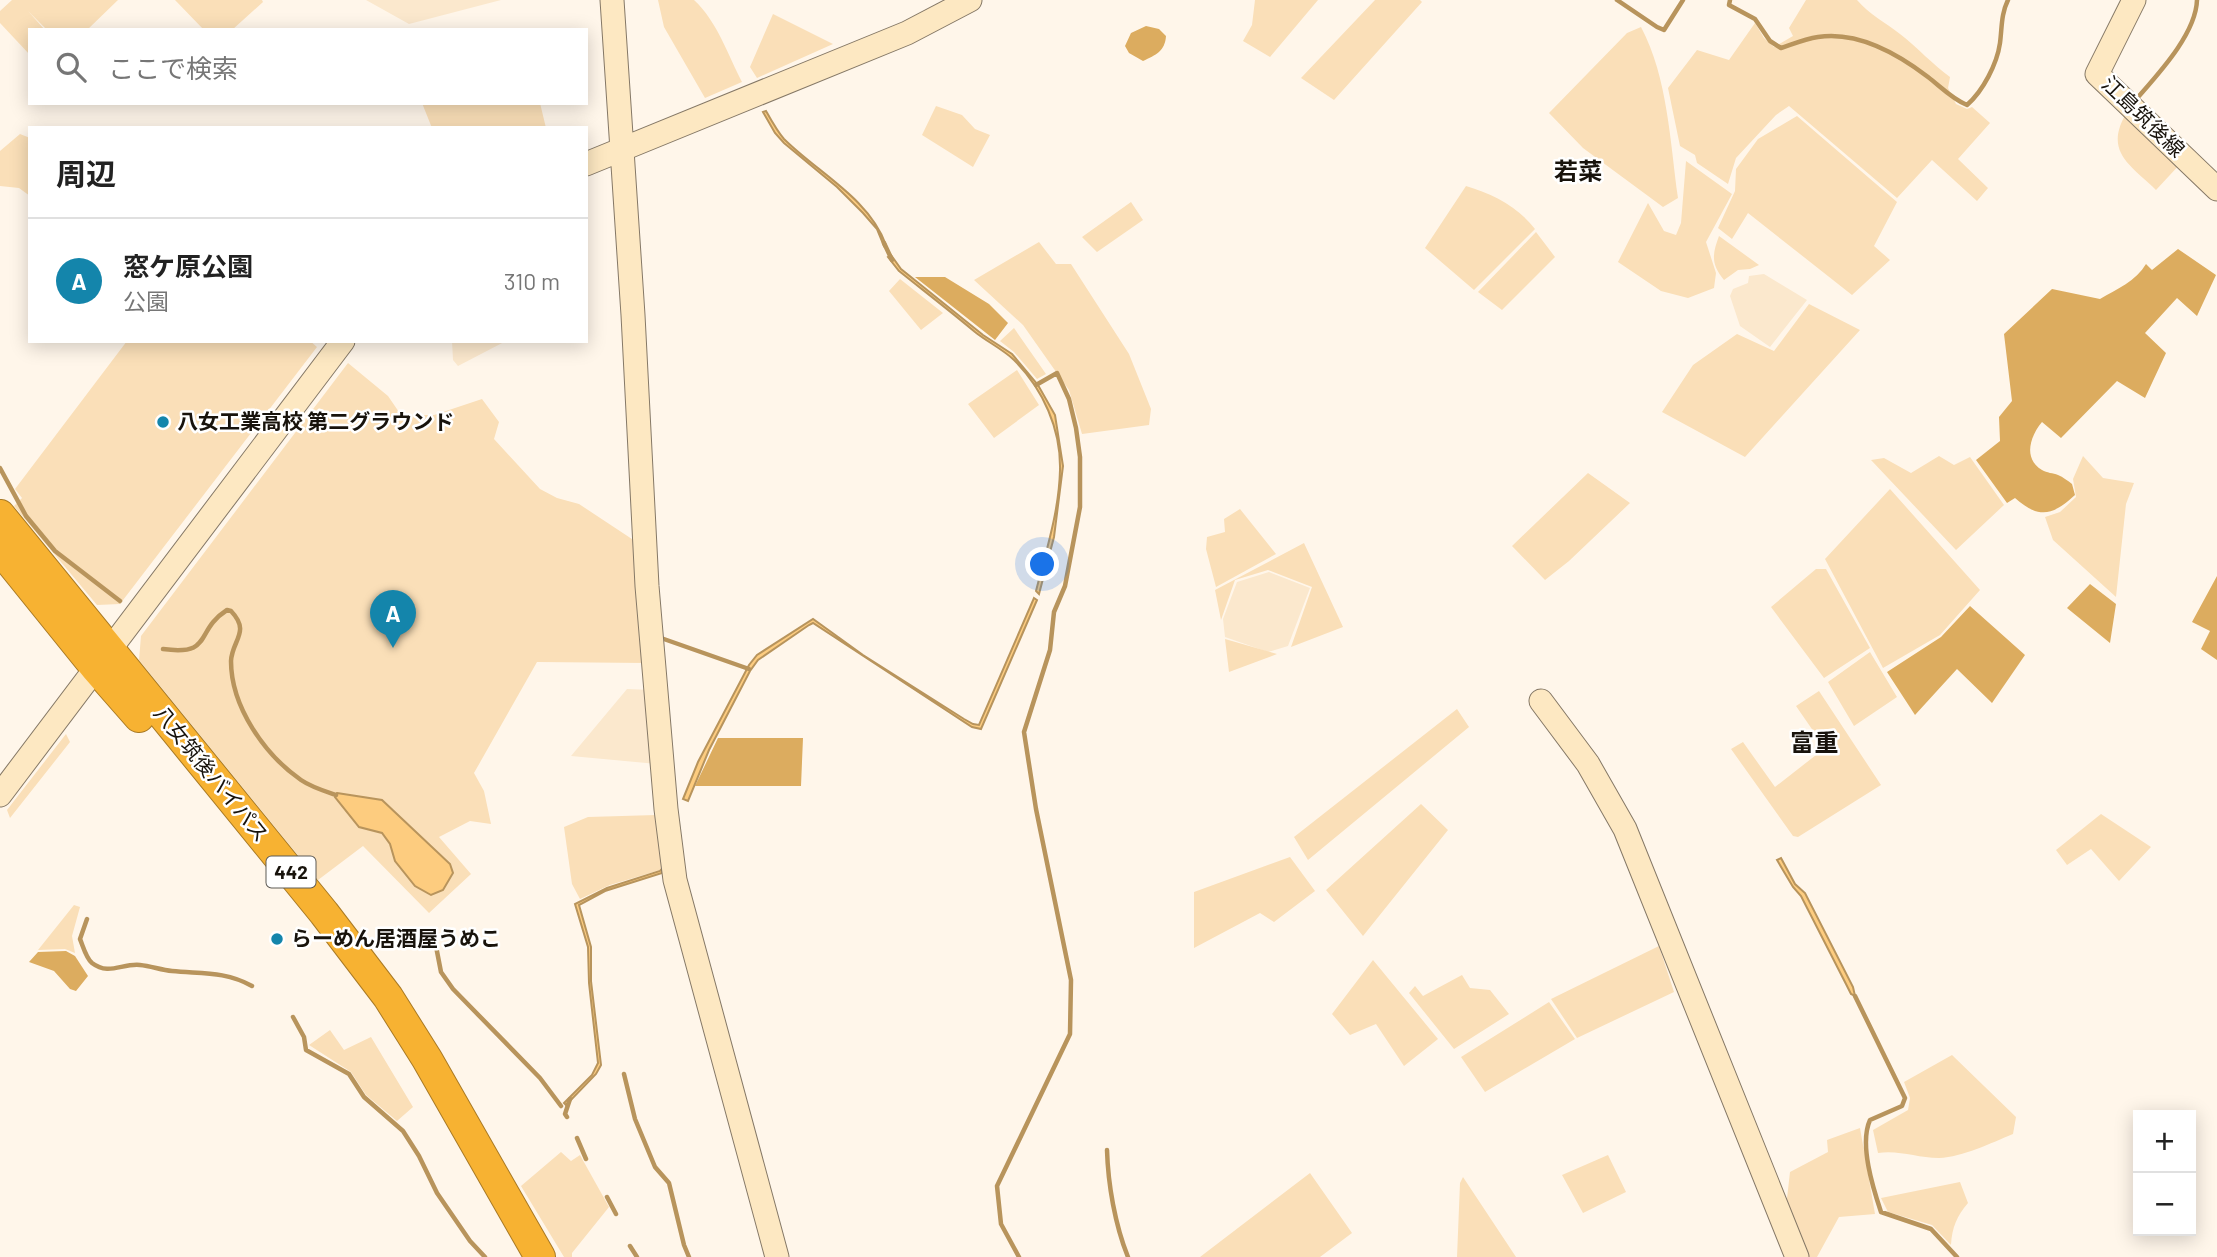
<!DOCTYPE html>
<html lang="ja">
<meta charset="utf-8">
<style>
:root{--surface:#fff;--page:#f6f6f6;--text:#222;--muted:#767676;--line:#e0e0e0;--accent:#1485ab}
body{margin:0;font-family:Barlow,"Noto Sans JP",sans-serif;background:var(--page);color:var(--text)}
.controls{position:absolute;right:21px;bottom:21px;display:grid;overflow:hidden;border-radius:0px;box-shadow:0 4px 18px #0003}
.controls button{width:63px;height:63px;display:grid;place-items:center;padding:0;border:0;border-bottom:2px solid var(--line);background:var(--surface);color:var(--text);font:35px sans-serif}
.you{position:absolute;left:1043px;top:565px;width:24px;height:24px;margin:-18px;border:5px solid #fff;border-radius:50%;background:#1a73e8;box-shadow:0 0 0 10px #1a73e833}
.badge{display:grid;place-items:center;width:46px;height:46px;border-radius:50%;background:var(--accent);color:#fff;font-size:23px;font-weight:700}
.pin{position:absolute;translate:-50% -58px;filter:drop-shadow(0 2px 4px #0008)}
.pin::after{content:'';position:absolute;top:37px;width:24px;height:21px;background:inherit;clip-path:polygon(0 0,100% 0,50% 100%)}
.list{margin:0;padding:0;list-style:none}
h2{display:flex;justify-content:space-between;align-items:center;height:91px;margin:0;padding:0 28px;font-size:30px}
h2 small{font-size:23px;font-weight:400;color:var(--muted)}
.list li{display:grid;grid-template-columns:46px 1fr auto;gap:21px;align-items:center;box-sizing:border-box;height:126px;padding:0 28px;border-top:2px solid var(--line)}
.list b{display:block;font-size:26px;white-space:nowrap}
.list p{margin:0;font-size:23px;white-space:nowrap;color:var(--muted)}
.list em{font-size:23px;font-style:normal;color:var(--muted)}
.icon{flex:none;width:38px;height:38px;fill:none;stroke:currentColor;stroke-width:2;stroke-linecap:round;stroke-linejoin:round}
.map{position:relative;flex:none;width:2217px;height:1257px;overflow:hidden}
.search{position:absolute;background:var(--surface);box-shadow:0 4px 18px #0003;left:28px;top:28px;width:560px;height:77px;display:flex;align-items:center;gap:18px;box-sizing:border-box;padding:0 24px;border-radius:0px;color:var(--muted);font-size:26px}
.panel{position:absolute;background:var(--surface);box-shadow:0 4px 18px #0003;left:28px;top:126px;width:560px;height:217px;border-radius:0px}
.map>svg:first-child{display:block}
</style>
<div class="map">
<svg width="2217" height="1257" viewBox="0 0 2217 1257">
<rect width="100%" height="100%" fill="#fff6ea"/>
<path fill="#fbe8cd" d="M366 0H501L409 24Z
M1764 274 1807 300 1770 347 1740 326 1730 296 1733 289 1748 283 1749 276Z
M452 341H506L458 366 453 360Z
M1269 572 1310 588 1288 646 1268 652 1225 637 1223 619 1237 582Z
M627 689 652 690 657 764 571 756Z"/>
<path fill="#fadfb8" d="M12 0H118L87 30H47L28 11 45 30H30V55L0 23V11Z
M175 0H262L263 2 232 30H204Z
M658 0H694C717 21 728 55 742 82L705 98 664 27Z
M1255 0H1318L1270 57 1243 41 1252 25Z
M1375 0H1420L1422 2 1334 100 1301 78Z
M1806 0H1857C1870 15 1885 22 1900 34 1918 48 1932 64 1950 77L1948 88 1956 104 1967 109 1972 107 1990 123 1958 159 1988 188 1977 201 1932 160 1897 198 1789 106 1776 115 1736 158 1728 184 1697 163 1695 155 1680 146 1668 88 1697 50 1729 60 1755 23 1764 38 1774 47 1793 36 1789 28Z
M773 14 833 44 757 78 750 67Z
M1641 27C1668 78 1670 142 1678 198L1663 207 1583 148 1549 113 1627 33Z
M422 103H540L546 128H432Z
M936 106 962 115 975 129 990 135 973 167 922 135Z
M2128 110 2182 162 2156 190C2128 163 2103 151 2128 110Z
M1797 116 1897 202 1874 246 1890 260 1852 295 1748 213 1732 239 1718 228 1735 191 1736 169 1758 139Z
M20 134 30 138V196L19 188 0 186V151Z
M1686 161 1732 194 1706 242 1716 273 1714 288 1688 298 1661 291 1618 262 1648 203 1664 231 1676 235 1681 223Z
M1466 186C1493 194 1517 206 1535 229L1474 290 1425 248Z
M1131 202 1143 220 1097 252 1082 237Z
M1536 232 1555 257 1502 310 1478 292Z
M1719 236 1759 265 1750 269 1738 270 1724 280C1711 264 1712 255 1719 236Z
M1039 242 1056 264H1071L1129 354 1151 409 1149 425 1082 434 1069 390 1054 369 1023 325 974 280Z
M900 279 943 313 921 330 889 291Z
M1809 304 1860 330 1745 457 1662 412 1693 365 1737 334 1774 351Z
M1014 328 1046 374 1037 379 1014 352 1000 341Z
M127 341H310L317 347 120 604 97 605 14 506 22 498 15 489Z
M348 363 388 396 401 415H434L482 399 499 422 494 439 540 489 557 498 579 504 641 545 647 663 537 662 474 773 484 791 491 824 470 821 439 837 471 874 429 913 363 846 318 880 139 660 141 636Z
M1017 370 1039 405 994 438 968 404Z
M1939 456 1954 465 1970 457 2004 505 1956 550 1871 460 1884 458 1911 473Z
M2083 456 2103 478 2134 483 2126 504 2116 597 2053 540 2045 517 2060 512 2076 497 2073 479Z
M1588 473 1630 503 1569 561 1545 580 1512 546Z
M1890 489 1980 590 1940 635 1883 668 1825 559Z
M1240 509 1276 554 1216 587 1206 549 1207 537 1225 532 1224 519Z
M1304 543 1343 627 1291 647 1312 587 1268 570 1235 580 1221 620 1215 590Z
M1816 569H1826L1870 648 1824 678 1771 607Z
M1225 639 1277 654 1229 672Z
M1870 652 1897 697 1854 726 1828 682Z
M1819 691 1881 785 1798 837 1793 836 1731 749 1743 742 1775 787 1825 748 1796 706Z
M1457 709 1469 727 1308 860 1294 837Z
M66 734 70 742 10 818 7 810Z
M1421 804 1448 830 1363 936 1326 890Z
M2101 814 2151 847 2119 881 2091 849 2067 865 2056 850Z
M656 815 663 863 660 870 610 885 580 899 572 884 564 827 588 817Z
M1290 857 1315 891 1274 922 1260 913 1194 948V892Z
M74 905 80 907 72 936 75 953 65 949 38 950Z
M1659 946 1674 992 1577 1038 1551 999Z
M1373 960 1438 1039 1404 1066 1376 1024 1350 1035 1332 1014Z
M1462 975 1470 988 1490 990 1509 1014 1454 1049 1409 993 1415 986 1423 996Z
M1549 1002 1575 1039 1485 1092 1461 1057Z
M330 1030 344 1050 371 1037 413 1107 397 1121 366 1095 351 1072 309 1045Z
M1952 1055 2016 1117 2013 1134C1991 1143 1963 1157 1939 1158 1917 1158 1900 1150 1878 1153L1873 1130 1908 1110 1910 1098 1904 1082Z
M1860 1128 1875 1214 1839 1217 1817 1257H1803L1786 1207 1790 1172 1828 1152 1827 1140Z
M561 1152 571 1161 580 1155 609 1207 572 1253V1257H564L521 1186Z
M1608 1155 1626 1192 1583 1213 1562 1175Z
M1310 1173 1352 1233 1320 1257H1200Z
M1463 1177 1516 1257H1457L1460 1183Z
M1960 1182 1968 1203C1957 1216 1952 1227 1951 1245L1932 1225 1888 1212 1881 1198Z"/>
<path fill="#dcac5f" d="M1146 26 1159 29 1166 36C1165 51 1156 55 1143 61L1129 53 1125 46 1131 33Z
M2178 249 2216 275 2197 316 2177 298 2145 333 2166 353 2145 398 2117 381 2061 438 2042 422C2031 435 2022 458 2042 470 2047 473 2053 473 2058 475 2063 477 2068 481 2072 484L2075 495C2052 516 2039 519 2015 498L2007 503 1976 460 2000 441 1999 417 2012 401 2004 334 2052 289 2100 299C2117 289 2136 281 2146 264L2152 270Z
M915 277H945L989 304 1008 323 995 340Z
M2217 576V660L2201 649 2210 631 2192 622Z
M2090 584 2116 604 2110 643 2067 608Z
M1970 606 2025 655 1992 703 1957 669 1915 715 1887 672 1941 637Z
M718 738H803L801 786H695Z
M66 951 75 956 88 976 76 991 70 989 54 971 29 962 38 952Z"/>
<path fill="#fdcc7f" stroke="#b8945c" stroke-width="2" d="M766 111C771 120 777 131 784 139 818 173 869 198 886 245L884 246 877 229 863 213 837 187 784 143 775 133 763 112Z
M891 255 901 269 983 335 1012 354 1038 385 1055 415 1063 466 1054 537 1039 594 1036 591C1046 551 1059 512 1060 470 1061 429 1043 389 1014 360 1004 350 986 341 975 332 950 311 924 291 899 271L888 257Z
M1034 598 1037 600 981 729 972 727 813 623 809 625 758 660 750 671 709 750 688 801 683 799 698 762 749 665 757 655 813 619 863 655 964 719 973 724 979 725Z
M337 793 382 800 450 864 453 873 443 890 431 895 415 886 395 861 390 844 382 833 359 827 335 797Z
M1781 858 1795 884 1805 893 1853 987 1855 996 1851 994 1846 984 1801 896 1793 887 1777 860Z
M663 867 662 873 605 891 579 905 591 947V981L601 1065 596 1074 566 1105 564 1103 592 1075 598 1063 589 983 588 947 575 904 607 888 660 871Z"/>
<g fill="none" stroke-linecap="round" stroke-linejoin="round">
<path stroke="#b8945c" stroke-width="4.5" d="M1617 0 1657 27 1664 30 1683 0
M1730 0 1729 5 1755 19 1770 41 1781 48C1793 44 1805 39 1818 37 1857 31 1898 54 1928 77 1941 87 1952 99 1967 105 1983 91 1997 64 2000 43 2002 28 2001 14 2008 0
M2139 96C2160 72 2196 33 2197 0
M884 243 892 260
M0 468 26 516 55 551 120 601
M661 638 749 669
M163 649C214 656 194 631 227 610L231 611C251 632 232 640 231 661 231 707 265 755 301 780 311 787 324 791 336 795
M87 919 80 939C83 946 86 958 92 963 109 976 122 963 140 965 151 966 161 970 172 971 201 974 225 971 252 986
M434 936 441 972 453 989 540 1078 561 1106
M1855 996 1905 1098 1902 1106 1870 1120C1859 1144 1873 1188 1881 1212L1931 1229 1957 1257
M293 1017 304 1037 306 1050 349 1074 364 1097 403 1131 419 1156 437 1193 470 1241 485 1257
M624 1074 635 1119 655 1167 669 1183 684 1245 689 1257
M567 1117 565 1114 570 1099
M577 1138 586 1159
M1107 1150C1108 1184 1115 1225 1128 1257
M607 1197 616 1214
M630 1246 637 1257
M1019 1257 1001 1224 997 1186 1070 1034 1071 980 1036 809 1024 732 1050 650 1054 612 1065 586 1080 507V457L1076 428 1069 399 1057 373 1036 385"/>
<g stroke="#857866" stroke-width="25">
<path id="secondary" d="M612 0 633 315 647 586 666 809 675 880 777 1257
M2134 0 2097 74 2217 189
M586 164 907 33 970 0
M1541 701 1588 764 1625 829 1797 1257
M0 795 343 341"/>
</g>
<g stroke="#a97a25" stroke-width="32">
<path id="highway" d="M0 515 324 913 388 997 427 1059 540 1257
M0 549 96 668 139 717"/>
</g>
<use href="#secondary" stroke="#fde8c2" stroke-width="23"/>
<use href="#highway" stroke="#f7b232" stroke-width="30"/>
</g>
<g fill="#1485ab" stroke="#fff" stroke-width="2.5">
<circle cx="163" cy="422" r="7"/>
<circle cx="277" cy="939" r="7"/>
</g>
<g text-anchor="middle" stroke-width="5" stroke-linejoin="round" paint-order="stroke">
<rect fill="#fff" stroke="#5d5a55" stroke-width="2" x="266.5" y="856.5" width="49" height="31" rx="5"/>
<g font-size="19" font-weight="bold" fill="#18130c">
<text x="291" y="879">442</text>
</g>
<g font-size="21" fill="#18130c" stroke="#fff">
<text transform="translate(2143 117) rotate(44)" y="7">江島筑後線</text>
<text transform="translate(211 774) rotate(51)" y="7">八女筑後バイパス</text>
</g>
<g font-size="21" font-weight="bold" fill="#18130c" stroke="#fff" text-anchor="start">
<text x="177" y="429">八女工業高校 第二グラウンド</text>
<text x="291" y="946">らーめん居酒屋うめこ</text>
</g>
<g font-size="24" font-weight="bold" fill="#18130c" stroke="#fff">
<text x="1578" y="180">若菜</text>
<text x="1814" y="751">富重</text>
</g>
</g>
</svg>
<div class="controls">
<button>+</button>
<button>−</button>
</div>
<div class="you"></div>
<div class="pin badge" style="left:393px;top:648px">A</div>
<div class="search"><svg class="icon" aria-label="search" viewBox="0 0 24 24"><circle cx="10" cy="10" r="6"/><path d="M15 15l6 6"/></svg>ここで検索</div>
<section class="panel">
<h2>周辺<small></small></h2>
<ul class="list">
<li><span class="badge">A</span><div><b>窓ケ原公園</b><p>公園</p></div><em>310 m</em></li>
</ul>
</section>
</div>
